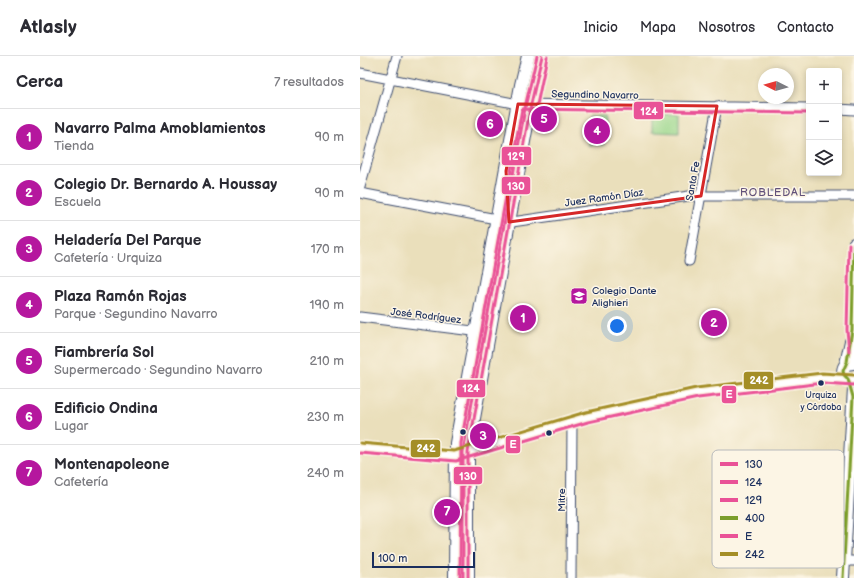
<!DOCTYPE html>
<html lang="es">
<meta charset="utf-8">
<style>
:root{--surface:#fff;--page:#f2f2f3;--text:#2b2b33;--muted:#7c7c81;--line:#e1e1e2;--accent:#b5179e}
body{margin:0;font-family:"Balsamiq Sans",sans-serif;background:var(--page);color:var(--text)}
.controls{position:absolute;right:12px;top:12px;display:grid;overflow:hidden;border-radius:4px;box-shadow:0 2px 6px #0003}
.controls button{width:36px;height:36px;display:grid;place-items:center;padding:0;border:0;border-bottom:1px solid var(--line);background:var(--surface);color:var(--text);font:20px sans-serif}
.compass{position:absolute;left:398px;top:12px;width:36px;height:36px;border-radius:50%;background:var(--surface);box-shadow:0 2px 6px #0003;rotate:275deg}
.scale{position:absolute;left:12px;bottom:10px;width:103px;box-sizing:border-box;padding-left:4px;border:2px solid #1b2f5e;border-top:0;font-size:11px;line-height:14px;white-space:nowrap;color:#1b2f5e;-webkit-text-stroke:3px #fcf5e5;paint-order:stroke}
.you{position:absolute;left:257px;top:270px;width:14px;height:14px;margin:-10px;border:3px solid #fff;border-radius:50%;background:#1a73e8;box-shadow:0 0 0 6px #1a73e833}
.badge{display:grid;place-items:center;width:26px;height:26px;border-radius:50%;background:var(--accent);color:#fff;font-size:13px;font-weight:700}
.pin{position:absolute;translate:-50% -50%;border:2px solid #fff;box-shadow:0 1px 4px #0006}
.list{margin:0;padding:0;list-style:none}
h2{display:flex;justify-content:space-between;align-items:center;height:52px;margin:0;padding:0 16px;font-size:17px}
h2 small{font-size:13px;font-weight:400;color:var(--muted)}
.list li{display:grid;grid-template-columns:26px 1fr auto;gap:12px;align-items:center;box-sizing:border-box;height:56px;padding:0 16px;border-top:1px solid var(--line)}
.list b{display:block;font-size:15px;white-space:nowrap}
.list p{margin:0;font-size:13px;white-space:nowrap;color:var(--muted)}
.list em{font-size:13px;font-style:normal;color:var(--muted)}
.icon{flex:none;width:22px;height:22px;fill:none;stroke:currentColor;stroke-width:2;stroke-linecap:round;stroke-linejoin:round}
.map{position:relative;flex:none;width:494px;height:522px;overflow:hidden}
header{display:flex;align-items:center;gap:24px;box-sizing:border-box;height:56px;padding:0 20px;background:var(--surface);border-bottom:1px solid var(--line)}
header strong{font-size:19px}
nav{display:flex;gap:22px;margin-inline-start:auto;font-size:14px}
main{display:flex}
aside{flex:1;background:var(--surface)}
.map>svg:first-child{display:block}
</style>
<header>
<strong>Atlasly</strong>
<nav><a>Inicio</a><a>Mapa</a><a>Nosotros</a><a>Contacto</a></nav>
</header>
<main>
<aside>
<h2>Cerca<small>7 resultados</small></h2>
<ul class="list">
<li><span class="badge">1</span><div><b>Navarro Palma Amoblamientos</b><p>Tienda</p></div><em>90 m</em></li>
<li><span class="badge">2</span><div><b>Colegio Dr. Bernardo A. Houssay</b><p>Escuela</p></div><em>90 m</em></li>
<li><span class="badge">3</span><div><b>Heladería Del Parque</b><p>Cafetería · Urquiza</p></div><em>170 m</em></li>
<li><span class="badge">4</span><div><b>Plaza Ramón Rojas</b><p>Parque · Segundino Navarro</p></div><em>190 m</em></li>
<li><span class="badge">5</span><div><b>Fiambrería Sol</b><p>Supermercado · Segundino Navarro</p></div><em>210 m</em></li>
<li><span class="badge">6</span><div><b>Edificio Ondina</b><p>Lugar</p></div><em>230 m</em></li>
<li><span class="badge">7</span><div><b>Montenapoleone</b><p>Cafetería</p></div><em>240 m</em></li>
</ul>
</aside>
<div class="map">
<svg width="494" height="522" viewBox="0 0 494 522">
<rect width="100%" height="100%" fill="#fcf5e5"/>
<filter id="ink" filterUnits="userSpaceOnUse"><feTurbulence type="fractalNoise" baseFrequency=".025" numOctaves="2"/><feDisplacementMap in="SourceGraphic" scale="8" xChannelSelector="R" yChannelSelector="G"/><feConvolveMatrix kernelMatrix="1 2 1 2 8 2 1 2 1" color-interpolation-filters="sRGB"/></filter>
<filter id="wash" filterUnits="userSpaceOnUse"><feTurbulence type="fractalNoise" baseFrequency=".012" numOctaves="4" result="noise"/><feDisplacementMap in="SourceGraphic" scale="16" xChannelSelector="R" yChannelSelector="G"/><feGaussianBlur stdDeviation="0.9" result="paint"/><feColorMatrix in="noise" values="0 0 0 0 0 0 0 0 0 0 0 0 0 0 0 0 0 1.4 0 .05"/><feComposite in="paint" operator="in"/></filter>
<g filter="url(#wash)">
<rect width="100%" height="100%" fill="#eadfbb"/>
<path fill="#9ad78c" stroke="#5a8375" d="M292 58H319V77L292 76Z
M229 60H245L244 89H229Z"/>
</g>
<g filter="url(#ink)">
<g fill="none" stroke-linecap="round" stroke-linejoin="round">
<g stroke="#3a496c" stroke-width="11">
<path id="minor" d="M0 17 158 48 449 52
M479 53 494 54
M0 131 37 0
M0 137 152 166 329 140H494
M329 205 357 50
M0 261 129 277
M0 392 95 400 227 361 337 337 463 322 487 323
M484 505H494
M211 522 212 366"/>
</g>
<g stroke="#3a496c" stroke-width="14">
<path id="major" d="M494 188 492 274 494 295
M493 307 486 308C482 313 482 318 487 323L494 324
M486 308 491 285
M95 522 96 387 161 29 168 0
M108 522V396L149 166 171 48 182 0
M483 522 494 332"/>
</g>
<use href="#minor" stroke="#fff" stroke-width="9"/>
<use href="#major" stroke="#fff" stroke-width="12"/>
<g stroke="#fcf5e5" stroke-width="6">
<path id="bus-1" d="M108 522V396L171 48 182 0"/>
</g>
<g stroke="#fcf5e5" stroke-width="6">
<path id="bus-2" d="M173 68 187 1
M100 522 101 387 162 53 449 57"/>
</g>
<g stroke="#fcf5e5" stroke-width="6">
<path id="bus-3" d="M103 522V396L166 47 177 0"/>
</g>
<g stroke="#fcf5e5" stroke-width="6">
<path id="bus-4" d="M483 522 493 341 488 323 484 319 483 315 487 306 492 274 494 188"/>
</g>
<g stroke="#fcf5e5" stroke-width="6">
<path id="bus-5" d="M489 188 487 274 489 295
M0 397 96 405 228 366 338 342 463 327 494 329"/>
</g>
<g stroke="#fcf5e5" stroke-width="6">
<path id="bus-6" d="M0 387 94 395 226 356 336 332 462 317 494 319"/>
</g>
<use href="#bus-1" stroke="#e95297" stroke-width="3"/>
<use href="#bus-2" stroke="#e95297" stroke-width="3"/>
<use href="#bus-3" stroke="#e95297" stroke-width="3"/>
<use href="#bus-4" stroke="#7c9e2c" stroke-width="3"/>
<use href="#bus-5" stroke="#ea5297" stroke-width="3"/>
<use href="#bus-6" stroke="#a48e26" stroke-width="3"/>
</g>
</g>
<path fill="none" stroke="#d62828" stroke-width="3" stroke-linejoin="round" d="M158 48 357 50 341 140 149 166 146 115Z"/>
<defs>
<g id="school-square" transform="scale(0.9)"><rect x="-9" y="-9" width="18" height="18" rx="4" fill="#b5179e" stroke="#fcf5e5"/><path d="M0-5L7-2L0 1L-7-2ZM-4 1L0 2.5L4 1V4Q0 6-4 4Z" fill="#fff"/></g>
</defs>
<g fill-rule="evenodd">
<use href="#school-square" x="219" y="240"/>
</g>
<g fill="#1b2f5e" stroke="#fcf5e5" stroke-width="1.5">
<circle cx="461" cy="327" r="3.5"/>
<circle cx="103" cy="376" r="3.5"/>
<circle cx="189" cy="377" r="3.5"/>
</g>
<g text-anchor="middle" stroke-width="3" stroke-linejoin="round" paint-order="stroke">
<g font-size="9" fill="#1b2f5e" stroke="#fcf5e5">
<text x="461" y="342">Urquiza<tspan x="461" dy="12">y Córdoba</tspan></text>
</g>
<g font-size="10" fill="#1b2f5e" stroke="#fcf5e5">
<text transform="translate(235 38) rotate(1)" y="4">Segundino Navarro</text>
<text transform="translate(332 125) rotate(-80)" y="4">Santa Fe</text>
<text transform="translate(244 141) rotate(-8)" y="4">Juez Ramón Díaz</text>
<text transform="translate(66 259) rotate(7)" y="4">José Rodríguez</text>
<text transform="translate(201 444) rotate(-90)" y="4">Mitre</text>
</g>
<g font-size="10" fill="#1b2f5e" stroke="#fcf5e5" text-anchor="start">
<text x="232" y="238">Colegio Dante<tspan x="232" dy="12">Alighieri</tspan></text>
</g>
<g font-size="11" letter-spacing="1" fill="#62517a" stroke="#fcf5e5">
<text x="413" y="140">ROBLEDAL</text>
</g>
</g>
<rect x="352" y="394" width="132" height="118" rx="6" fill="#fcf5e5" stroke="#b8babc" stroke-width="1"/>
<rect x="360" y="406" width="18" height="4" fill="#e95297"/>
<rect x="360" y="424" width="18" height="4" fill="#e95297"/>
<rect x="360" y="442" width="18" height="4" fill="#e95297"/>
<rect x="360" y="460" width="18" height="4" fill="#7c9e2c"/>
<rect x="360" y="478" width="18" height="4" fill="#ea5297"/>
<rect x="360" y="496" width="18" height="4" fill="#a48e26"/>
<g font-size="11" fill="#1b2f5e">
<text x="385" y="412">130</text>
<text x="385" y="430">124</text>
<text x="385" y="448">129</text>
<text x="385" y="466">400</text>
<text x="385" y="484">E</text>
<text x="385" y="502">242</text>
</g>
<g stroke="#fcf5e5" stroke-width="1.5">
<rect x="273" y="45" width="31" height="19" rx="4" fill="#e95297"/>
<rect x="141" y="90" width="31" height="20" rx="4" fill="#e95297"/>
<rect x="141" y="120" width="30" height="19" rx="4" fill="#e95297"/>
<rect x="383" y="315" width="31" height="19" rx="4" fill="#a48e26"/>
<rect x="96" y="323" width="30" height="19" rx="4" fill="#e95297"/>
<rect x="361" y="329" width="16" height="19" rx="4" fill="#ea5297"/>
<rect x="145" y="379" width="16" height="19" rx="4" fill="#ea5297"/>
<rect x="50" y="383" width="31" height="19" rx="4" fill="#a48e26"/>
<rect x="93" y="410" width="30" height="19" rx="4" fill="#e95297"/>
</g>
<g font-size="11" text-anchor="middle" font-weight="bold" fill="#fff">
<text x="289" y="59">124</text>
<text x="156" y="104">129</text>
<text x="156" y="134">130</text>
<text x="399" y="328">242</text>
<text x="111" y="336">124</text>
<text x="369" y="342">E</text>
<text x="153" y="392">E</text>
<text x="66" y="396">242</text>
<text x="108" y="424">130</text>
</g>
</svg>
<div class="controls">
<button>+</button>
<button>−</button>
<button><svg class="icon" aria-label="layers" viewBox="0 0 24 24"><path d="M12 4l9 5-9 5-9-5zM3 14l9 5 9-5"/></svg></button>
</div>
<svg class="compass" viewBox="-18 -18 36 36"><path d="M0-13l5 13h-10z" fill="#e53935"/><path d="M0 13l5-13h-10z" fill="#7c7c81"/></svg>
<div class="scale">100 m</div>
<div class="you"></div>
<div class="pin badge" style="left:163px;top:262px">1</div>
<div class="pin badge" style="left:354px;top:267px">2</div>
<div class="pin badge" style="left:123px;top:380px">3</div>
<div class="pin badge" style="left:237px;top:75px">4</div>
<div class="pin badge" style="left:184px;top:63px">5</div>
<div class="pin badge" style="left:130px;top:68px">6</div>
<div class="pin badge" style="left:87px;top:456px">7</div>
</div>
</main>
